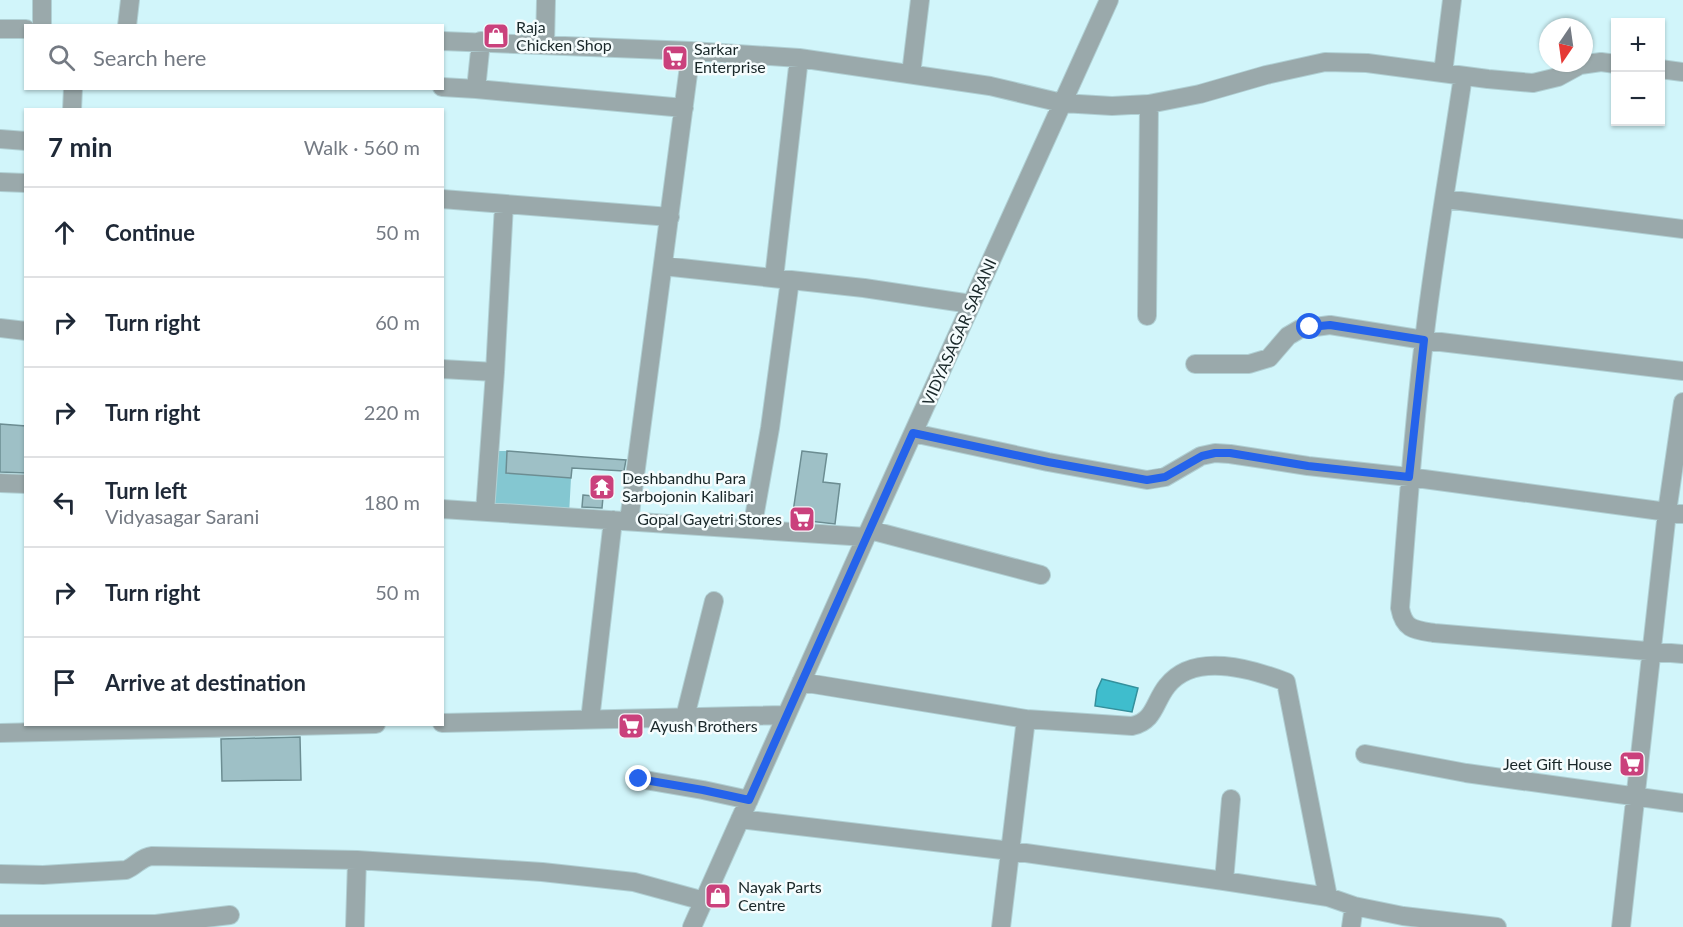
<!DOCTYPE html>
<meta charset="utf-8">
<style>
:root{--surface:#fff;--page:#f2f2f3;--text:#1f2937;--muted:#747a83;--line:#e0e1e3}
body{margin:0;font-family:Lato,sans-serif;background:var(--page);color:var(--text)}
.controls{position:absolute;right:18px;top:18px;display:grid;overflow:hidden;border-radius:0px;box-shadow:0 2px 4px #0004}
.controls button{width:54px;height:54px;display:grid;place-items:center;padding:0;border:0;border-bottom:2px solid var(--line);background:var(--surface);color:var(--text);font:30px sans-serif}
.compass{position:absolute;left:1539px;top:18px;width:54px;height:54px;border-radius:50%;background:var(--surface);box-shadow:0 2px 4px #0004;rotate:193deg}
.stop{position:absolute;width:18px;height:18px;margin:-14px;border:4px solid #2563eb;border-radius:50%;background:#fff}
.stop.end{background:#2563eb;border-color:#fff;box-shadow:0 2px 6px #0008}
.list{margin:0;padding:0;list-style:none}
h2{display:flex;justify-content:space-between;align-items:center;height:78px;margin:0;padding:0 24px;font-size:26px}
h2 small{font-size:20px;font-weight:400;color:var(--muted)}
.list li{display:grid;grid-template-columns:39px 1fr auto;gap:18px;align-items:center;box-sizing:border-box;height:90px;padding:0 24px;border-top:2px solid var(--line)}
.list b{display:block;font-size:22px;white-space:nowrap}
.list p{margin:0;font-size:20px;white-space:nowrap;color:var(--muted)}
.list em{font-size:20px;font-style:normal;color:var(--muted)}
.icon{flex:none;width:33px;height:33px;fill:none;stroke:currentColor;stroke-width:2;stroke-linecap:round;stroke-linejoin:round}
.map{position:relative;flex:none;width:1683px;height:927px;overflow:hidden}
.search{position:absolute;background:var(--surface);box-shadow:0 2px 4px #0004;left:24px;top:24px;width:420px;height:66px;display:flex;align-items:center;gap:15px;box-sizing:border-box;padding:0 21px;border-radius:0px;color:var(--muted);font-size:22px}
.panel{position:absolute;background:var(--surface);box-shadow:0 2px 4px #0004;left:24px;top:108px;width:420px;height:618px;border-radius:0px}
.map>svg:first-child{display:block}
</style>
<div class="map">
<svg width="1683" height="927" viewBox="0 0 1683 927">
<rect width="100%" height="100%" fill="#d1f5fa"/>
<path fill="#84c7d1" d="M497 451H507L506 473 571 478 569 515 493 504Z"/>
<path fill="#3fbdcd" stroke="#34909c" stroke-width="1.5" d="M1102 679 1138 688 1132 712 1095 706 1097 690Z"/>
<path fill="#9ec0c6" stroke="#6c8d92" stroke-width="1.5" d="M0 424 26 426V473L0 472Z
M507 451 584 457 626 460 624 471 572 468 571 478 506 473Z
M802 451 827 454 823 482 840 484 835 524 792 519Z
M583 495 603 497 602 508 582 507Z
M300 737 301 780 222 781 221 739Z"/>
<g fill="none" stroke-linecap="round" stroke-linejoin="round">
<g stroke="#b0d0d4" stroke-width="20">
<path id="minor" d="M42 26V0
M127 26 130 0
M0 29H26
M442 41 691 51 799 58 990 86 1062 103 1112 106 1149 104 1200 94 1266 75 1325 62 1367 63 1488 79 1533 83 1558 77 1580 65 1601 62 1616 64
M545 44 546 0
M1660 69 1683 72
M1443 73 1452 0
M911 74 920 0
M1463 76C1450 165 1434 253 1424 341 1413 430 1407 519 1400 608 1404 630 1415 630 1434 633L1683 654
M442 87 476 89 684 108
M476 89 481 41
M72 110 73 88
M0 139 26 141
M0 182 26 183
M442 199 670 217
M1445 199 1683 229
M663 266 864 288 971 304
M774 278 799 58
M1147 316 1149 104
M0 328 26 331
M1195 364H1249L1269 358 1288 336 1300 329 1330 325 1424 340 1683 371
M442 369 495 372
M913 433 1048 462 1147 480 1165 477 1201 456 1215 453 1230 454 1308 466 1409 477 1683 514
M0 483 26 484
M442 509 866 537
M485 512 495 372 504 204
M629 521 691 51
M752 529 770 428 790 280
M870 530 1041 575
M801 682 1026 719 1132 726C1155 721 1154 702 1167 686 1194 651 1252 669 1286 682L1328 897
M685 717 714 601
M590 720 613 520
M442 723 786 715
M0 733 376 724
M1365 754 1466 773 1683 803
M639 779 703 790 749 800
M740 819 1011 851 1224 881 1328 897 1354 906 1403 916 1497 927
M0 874 43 875 126 870C136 866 141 857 152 856L357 860 542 872 634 882 704 901
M1224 881 1231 799
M0 924H156L230 915
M355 927 357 860
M692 927 866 537 1109 0
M1001 927 1026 719
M1351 927 1354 906
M1621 927 1667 512 1683 402"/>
</g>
<use href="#minor" stroke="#9aa9ab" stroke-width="18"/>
</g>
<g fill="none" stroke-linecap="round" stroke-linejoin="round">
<path stroke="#2563eb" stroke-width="8" d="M639 779 703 790 749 800 913 433 1048 462 1147 480 1165 477 1202 456 1215 453H1230L1308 466 1409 477 1424 340 1330 325 1310 327"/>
</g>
<defs>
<g id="shop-square" transform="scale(1.35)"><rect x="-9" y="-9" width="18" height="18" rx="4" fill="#ca417c" stroke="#f5fcfd"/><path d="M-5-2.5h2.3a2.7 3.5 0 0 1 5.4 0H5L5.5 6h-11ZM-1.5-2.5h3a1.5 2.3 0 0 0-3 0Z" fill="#fff"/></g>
<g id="supermarket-square" transform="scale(1.35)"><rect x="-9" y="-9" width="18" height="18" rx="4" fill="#ca417c" stroke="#f5fcfd"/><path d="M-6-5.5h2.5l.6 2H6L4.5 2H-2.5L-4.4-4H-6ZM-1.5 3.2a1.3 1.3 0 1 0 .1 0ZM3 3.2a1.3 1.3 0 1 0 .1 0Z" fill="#fff"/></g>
<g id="temple-square" transform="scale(1.35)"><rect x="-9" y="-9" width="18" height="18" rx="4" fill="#ca417c" stroke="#f5fcfd"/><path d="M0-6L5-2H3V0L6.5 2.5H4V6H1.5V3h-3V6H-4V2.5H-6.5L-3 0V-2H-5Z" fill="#fff"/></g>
</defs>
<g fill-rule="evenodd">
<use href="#shop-square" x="496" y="36"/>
<use href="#supermarket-square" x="675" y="58"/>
<use href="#temple-square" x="602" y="487"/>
<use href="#supermarket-square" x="802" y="519"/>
<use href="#supermarket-square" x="631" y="726"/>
<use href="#supermarket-square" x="1632" y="764"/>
<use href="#shop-square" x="718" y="896"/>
</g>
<g text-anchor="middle" stroke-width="5" stroke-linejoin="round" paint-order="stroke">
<g font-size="16" fill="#192729" stroke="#f5fcfd" text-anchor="start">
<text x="516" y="33">Raja<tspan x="516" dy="18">Chicken Shop</tspan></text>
<text x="694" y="55">Sarkar<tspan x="694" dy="18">Enterprise</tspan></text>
<text x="622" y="484">Deshbandhu Para<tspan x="622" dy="18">Sarbojonin Kalibari</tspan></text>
<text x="782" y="525" text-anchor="end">Gopal Gayetri Stores</text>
<text x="650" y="732">Ayush Brothers</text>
<text x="1612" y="770" text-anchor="end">Jeet Gift House</text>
<text x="738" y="893">Nayak Parts<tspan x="738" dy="18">Centre</tspan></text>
</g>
<g font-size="16" fill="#192729" stroke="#f5fcfd">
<text transform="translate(959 332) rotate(-66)" y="6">VIDYASAGAR SARANI</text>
</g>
</g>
</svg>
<div class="controls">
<button>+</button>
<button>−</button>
</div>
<svg class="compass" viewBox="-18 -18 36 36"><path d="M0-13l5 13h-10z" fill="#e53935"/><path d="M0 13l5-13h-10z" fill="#747a83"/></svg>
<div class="stop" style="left:1310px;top:327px"></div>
<div class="stop end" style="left:639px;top:779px"></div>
<div class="search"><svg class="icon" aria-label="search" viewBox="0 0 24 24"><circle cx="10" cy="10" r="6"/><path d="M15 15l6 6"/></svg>Search here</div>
<section class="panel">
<h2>7 min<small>Walk · 560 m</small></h2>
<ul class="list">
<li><svg class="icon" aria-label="ahead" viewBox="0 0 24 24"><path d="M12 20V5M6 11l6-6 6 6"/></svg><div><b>Continue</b></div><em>50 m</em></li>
<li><svg class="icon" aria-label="right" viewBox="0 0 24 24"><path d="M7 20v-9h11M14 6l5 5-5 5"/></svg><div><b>Turn right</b></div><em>60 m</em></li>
<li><svg class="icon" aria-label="right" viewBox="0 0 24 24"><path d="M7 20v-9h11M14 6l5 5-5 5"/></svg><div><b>Turn right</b></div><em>220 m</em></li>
<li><svg class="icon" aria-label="left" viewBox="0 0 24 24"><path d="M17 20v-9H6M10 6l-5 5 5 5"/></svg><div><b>Turn left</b><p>Vidyasagar Sarani</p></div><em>180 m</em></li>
<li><svg class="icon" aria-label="right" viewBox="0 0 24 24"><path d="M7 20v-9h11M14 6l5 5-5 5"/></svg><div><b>Turn right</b></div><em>50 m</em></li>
<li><svg class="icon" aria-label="arrive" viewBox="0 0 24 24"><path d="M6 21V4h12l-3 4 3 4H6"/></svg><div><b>Arrive at destination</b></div></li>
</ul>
</section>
</div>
